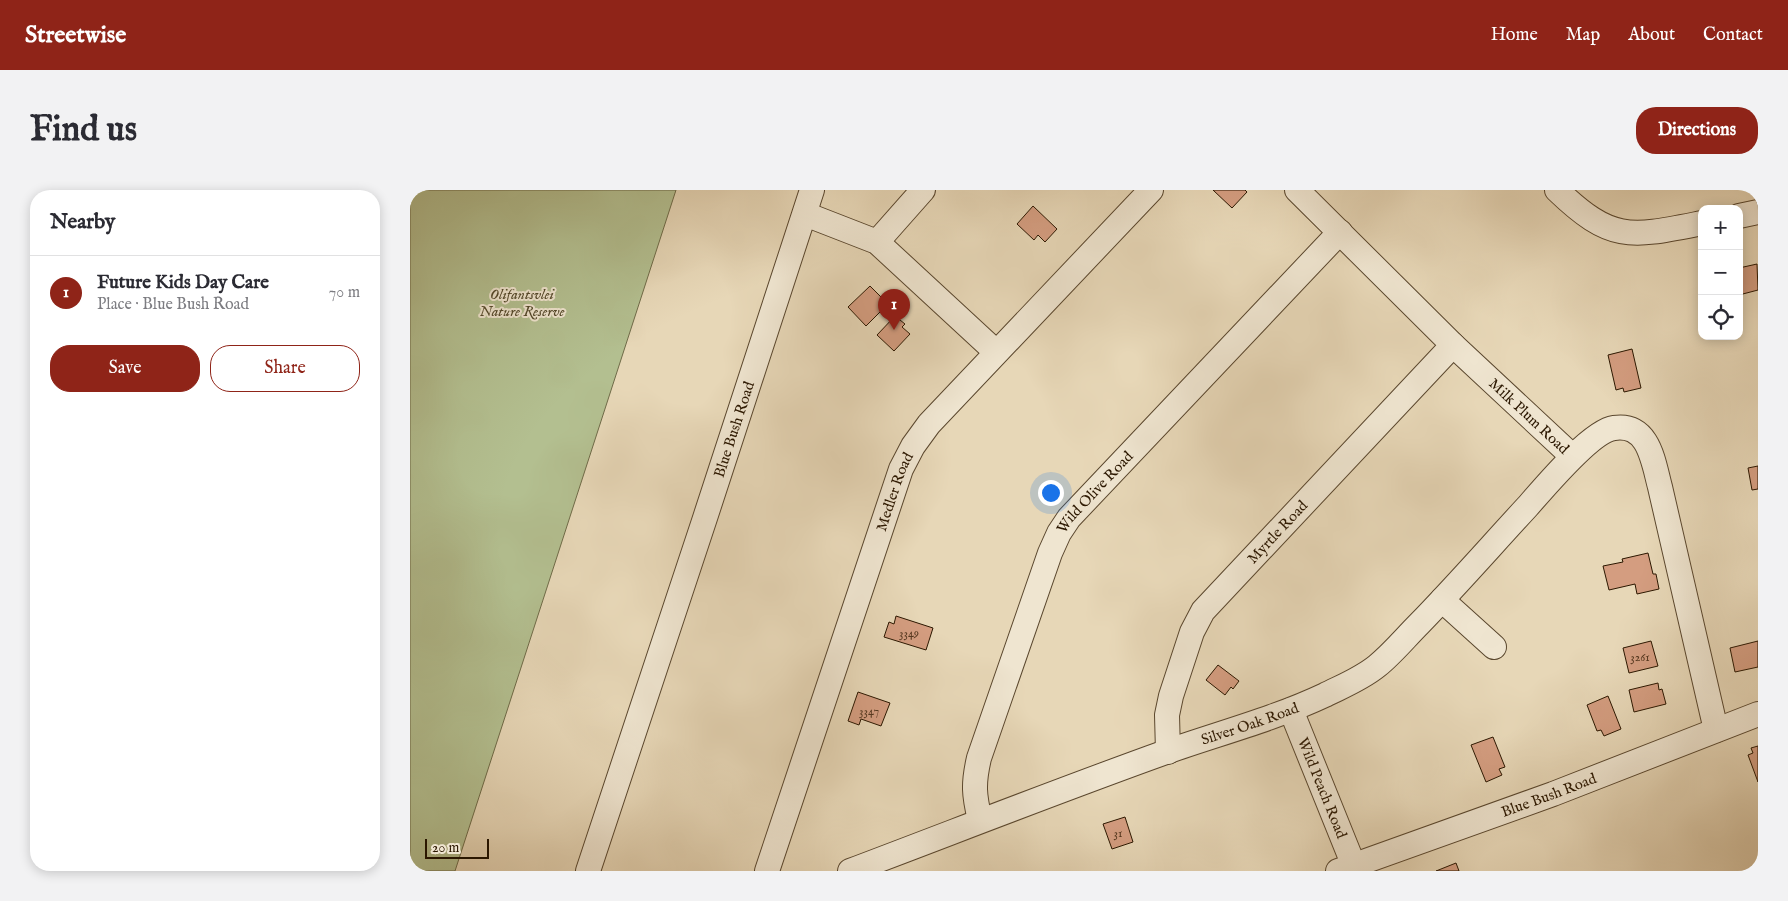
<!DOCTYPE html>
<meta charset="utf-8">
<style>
:root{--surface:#fff;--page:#f2f2f3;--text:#2b2b33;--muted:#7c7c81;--line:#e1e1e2;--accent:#8f2418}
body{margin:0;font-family:"IM FELL English",serif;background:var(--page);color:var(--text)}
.controls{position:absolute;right:15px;top:15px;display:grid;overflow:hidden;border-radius:10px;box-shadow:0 2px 12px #0003}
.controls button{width:45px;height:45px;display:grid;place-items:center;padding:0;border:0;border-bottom:1px solid var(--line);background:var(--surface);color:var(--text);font:25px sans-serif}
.scale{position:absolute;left:15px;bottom:12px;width:64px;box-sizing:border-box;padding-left:5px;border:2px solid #2b1700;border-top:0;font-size:14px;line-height:18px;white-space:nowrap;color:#2b1700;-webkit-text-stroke:4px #efe5d0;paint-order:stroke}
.you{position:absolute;left:640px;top:302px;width:18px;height:18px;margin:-12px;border:4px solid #fff;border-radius:50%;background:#1a73e8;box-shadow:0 0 0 8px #1a73e833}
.badge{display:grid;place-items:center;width:32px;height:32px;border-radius:50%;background:var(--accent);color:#fff;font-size:16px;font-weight:700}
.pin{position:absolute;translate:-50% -41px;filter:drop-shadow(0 1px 2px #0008)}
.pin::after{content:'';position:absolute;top:26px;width:18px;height:15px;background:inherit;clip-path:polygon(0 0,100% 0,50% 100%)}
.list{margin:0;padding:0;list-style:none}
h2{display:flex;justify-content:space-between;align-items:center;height:65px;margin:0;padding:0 20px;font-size:21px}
h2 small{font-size:16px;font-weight:400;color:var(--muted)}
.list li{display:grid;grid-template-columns:32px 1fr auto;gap:15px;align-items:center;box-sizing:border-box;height:75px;padding:0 20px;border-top:1px solid var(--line)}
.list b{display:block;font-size:19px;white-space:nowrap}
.list p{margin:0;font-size:16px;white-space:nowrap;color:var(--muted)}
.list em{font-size:16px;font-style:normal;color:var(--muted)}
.actions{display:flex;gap:10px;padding:15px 20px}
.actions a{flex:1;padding:11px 0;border:1px solid var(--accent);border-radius:20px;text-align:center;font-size:18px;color:var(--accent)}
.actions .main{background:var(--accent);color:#fff}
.icon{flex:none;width:28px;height:28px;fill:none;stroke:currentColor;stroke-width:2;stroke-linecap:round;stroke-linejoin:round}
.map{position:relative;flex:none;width:1348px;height:681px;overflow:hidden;border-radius:20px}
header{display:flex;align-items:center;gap:30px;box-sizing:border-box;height:70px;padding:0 25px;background:var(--accent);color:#fff}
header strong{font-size:24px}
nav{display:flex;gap:28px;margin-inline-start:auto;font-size:18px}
.intro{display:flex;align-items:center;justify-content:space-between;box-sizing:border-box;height:120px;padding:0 30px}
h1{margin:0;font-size:35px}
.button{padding:12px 22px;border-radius:20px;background:var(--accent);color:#fff;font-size:18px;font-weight:700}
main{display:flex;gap:30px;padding:0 30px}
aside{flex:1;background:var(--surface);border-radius:20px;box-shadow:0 2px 12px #0003}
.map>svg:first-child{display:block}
</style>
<header>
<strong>Streetwise</strong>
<nav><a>Home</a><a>Map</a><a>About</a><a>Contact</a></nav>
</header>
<div class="intro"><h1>Find us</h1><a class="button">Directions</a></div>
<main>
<aside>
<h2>Nearby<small></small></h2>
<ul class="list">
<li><span class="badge">1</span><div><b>Future Kids Day Care</b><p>Place · Blue Bush Road</p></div><em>70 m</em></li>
</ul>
<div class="actions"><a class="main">Save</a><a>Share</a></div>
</aside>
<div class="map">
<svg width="1348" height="681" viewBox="0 0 1348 681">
<rect width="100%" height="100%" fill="#e7d7b7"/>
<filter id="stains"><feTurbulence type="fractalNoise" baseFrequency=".004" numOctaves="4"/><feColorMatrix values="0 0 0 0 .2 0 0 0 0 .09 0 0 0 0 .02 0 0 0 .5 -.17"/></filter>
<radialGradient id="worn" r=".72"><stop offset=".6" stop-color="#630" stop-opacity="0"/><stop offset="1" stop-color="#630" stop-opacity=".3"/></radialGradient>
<path fill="#b3bf90" stroke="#6f6b48" d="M0 0H266L45 681H0Z"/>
<path fill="#d49d80" stroke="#2b1700" d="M803 0H835L837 2 822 18Z
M623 16 647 39 635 52 628 45 624 50 607 34Z
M1347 74 1348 100 1329 105V78Z
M460 96 478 114 456 136 438 117Z
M485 126 495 134 492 137 500 144 484 161 467 145Z
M1222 159 1231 198 1214 202 1213 198 1206 200 1198 165Z
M1348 276V299L1342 300 1338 278Z
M1238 363 1243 384H1246L1249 399 1227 404 1225 394 1199 400 1193 376 1213 372 1212 369Z
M486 426 523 438 516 460 474 447 479 432 484 434Z
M1241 451 1248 476 1219 483 1213 458Z
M1348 451V477L1325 482 1320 458Z
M808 475 829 491 823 499 821 497 815 505 796 490Z
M1248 493 1249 500 1252 499 1256 514 1224 522 1219 500Z
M448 502 480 513 471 536 451 529 449 535 438 531Z
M1198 506 1211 539 1194 546 1191 540 1187 541 1177 515Z
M1083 547 1095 577 1089 579 1092 585 1076 592 1061 555Z
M1348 556V592L1338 565 1343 563 1341 558Z
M715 627 723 652 702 659 693 634Z
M1046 673 1049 681H1026Z"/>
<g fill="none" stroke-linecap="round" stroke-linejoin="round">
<g stroke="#5a472e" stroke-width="26">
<g id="minor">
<path id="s1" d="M887 0 1043 155 1162 266"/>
<path d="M1147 0C1202 53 1221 47 1292 33"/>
<path d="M395 24 467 52 586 162"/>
<path d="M1329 26 1348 22"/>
<path d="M467 52 513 0"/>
<path d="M1032 410 1084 457"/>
<path id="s2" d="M881 520 946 681"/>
<path id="s3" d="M758 562 757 525 761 506 782 442 793 421 1043 155"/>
<path id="s4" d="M570 630C564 605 563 594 569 568L640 363 649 343 659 328 930 42"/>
<path id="s5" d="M178 681 295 328 402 0"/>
<path id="s6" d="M357 681 491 279 503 256 519 234 741 0"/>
<path id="s7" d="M440 681C546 641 650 600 756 562 810 543 864 529 915 505 933 496 951 489 967 476 982 464 995 448 1009 434 1046 396 1081 356 1117 317 1133 299 1181 241 1204 238 1239 233 1243 271 1250 297L1306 540"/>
<path id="s8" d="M928 681 1143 604 1348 524"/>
</g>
</g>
<use href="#minor" stroke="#efe5d0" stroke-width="24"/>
</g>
<g text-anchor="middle" stroke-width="4" stroke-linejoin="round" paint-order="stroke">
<g font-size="12" fill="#553820">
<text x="499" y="447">3349</text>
<text x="1230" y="471">3261</text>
<text x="459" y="525">3347</text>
<text x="708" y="647">31</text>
</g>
<g font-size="15" font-style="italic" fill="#54492b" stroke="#efe5d0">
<text x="112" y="109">Olifantsvlei<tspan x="112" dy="17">Nature Reserve</tspan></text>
</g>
<g font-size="15" fill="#2b1700" stroke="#efe5d0">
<text dy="5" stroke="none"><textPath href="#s1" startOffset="324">Milk Plum Road</textPath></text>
<text dy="5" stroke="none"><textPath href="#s5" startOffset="465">Blue Bush Road</textPath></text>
<text dy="5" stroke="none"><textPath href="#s6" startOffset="400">Medler Road</textPath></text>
<text dy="5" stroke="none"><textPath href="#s4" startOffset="356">Wild Olive Road</textPath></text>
<text dy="5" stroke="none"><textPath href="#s3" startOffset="256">Myrtle Road</textPath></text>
<text dy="5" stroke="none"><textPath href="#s7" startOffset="426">Silver Oak Road</textPath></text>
<text dy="5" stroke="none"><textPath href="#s2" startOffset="84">Wild Peach Road</textPath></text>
<text dy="5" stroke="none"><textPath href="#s8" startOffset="224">Blue Bush Road</textPath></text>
</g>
</g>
<rect width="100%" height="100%" filter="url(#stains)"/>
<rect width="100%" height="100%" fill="url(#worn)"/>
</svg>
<div class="controls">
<button>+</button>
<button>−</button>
<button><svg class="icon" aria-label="locate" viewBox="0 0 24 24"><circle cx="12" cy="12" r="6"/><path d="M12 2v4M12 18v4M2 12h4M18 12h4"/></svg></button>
</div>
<div class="scale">20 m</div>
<div class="you"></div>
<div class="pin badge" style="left:484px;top:140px">1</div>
</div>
</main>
